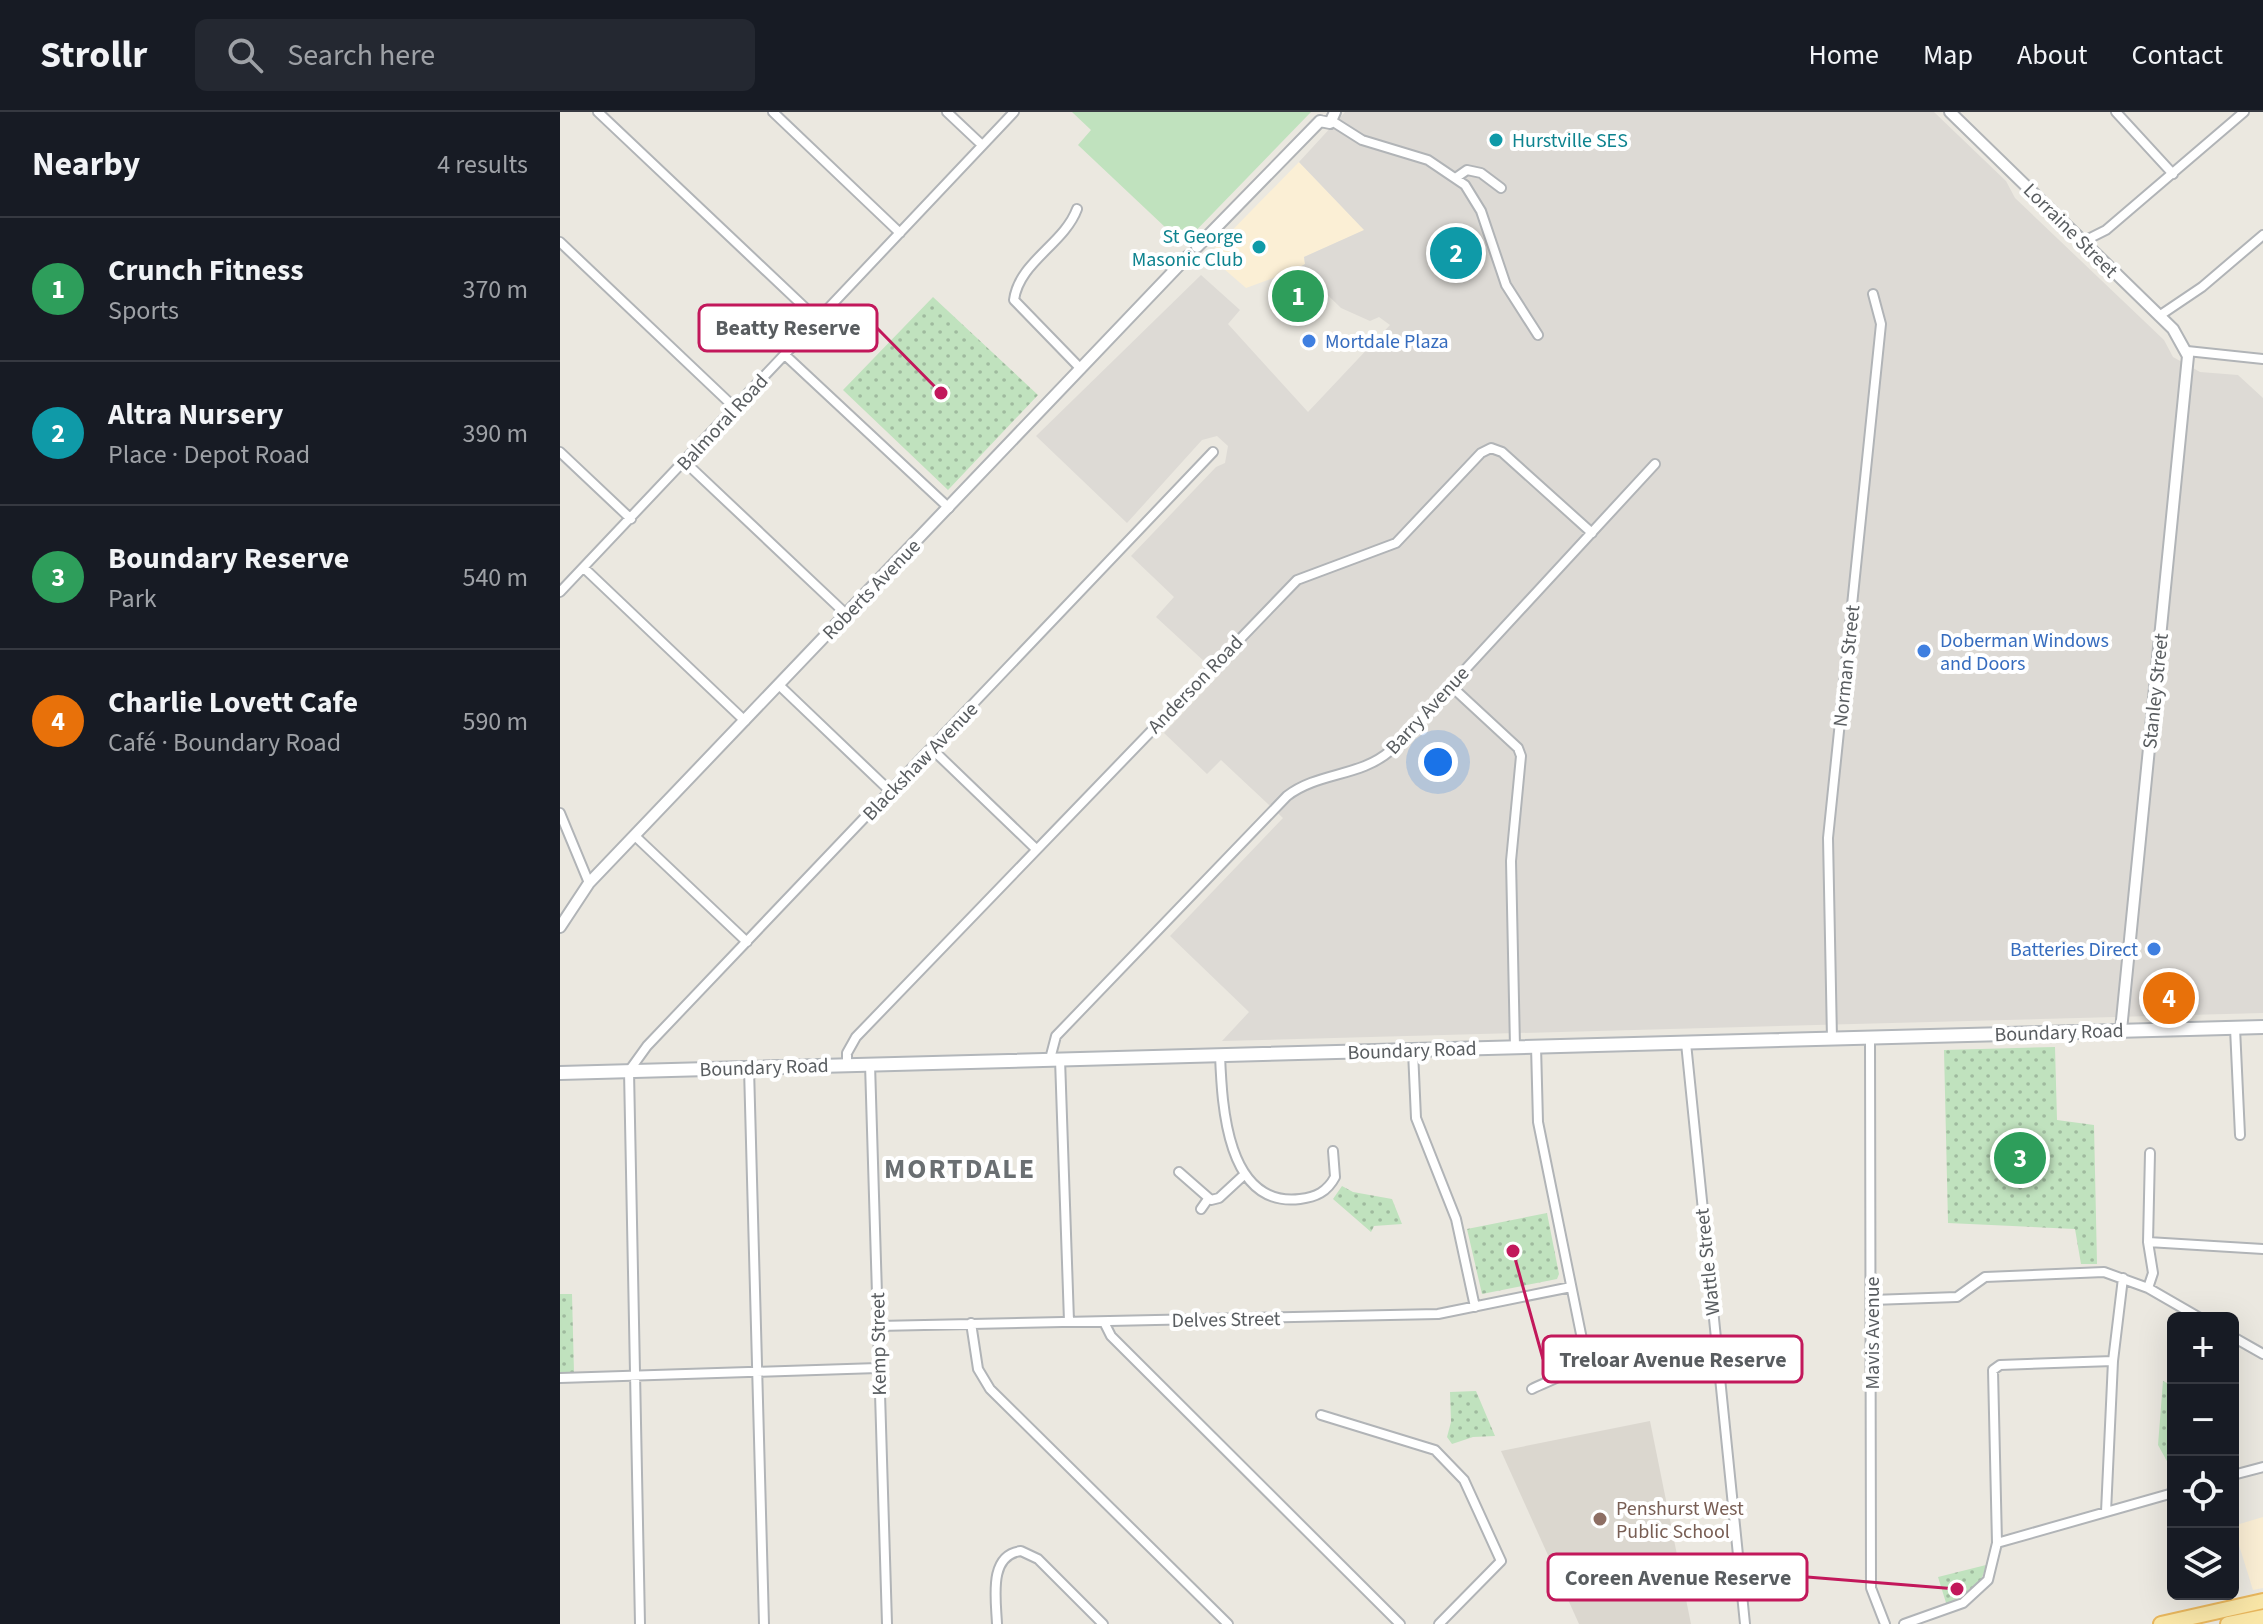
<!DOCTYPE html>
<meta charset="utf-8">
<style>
:root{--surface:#171b24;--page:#242831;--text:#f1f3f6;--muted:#9ea1a6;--line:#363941;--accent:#dd3534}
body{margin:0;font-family:"Source Sans 3",sans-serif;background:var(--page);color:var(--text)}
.controls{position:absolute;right:24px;bottom:24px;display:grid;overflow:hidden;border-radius:12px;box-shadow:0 8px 32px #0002}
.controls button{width:72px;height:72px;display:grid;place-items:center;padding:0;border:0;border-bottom:2px solid var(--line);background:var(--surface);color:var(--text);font:40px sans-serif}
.you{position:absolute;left:878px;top:650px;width:28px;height:28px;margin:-20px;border:6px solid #fff;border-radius:50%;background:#1a73e8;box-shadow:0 0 0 12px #1a73e833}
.badge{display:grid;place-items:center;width:52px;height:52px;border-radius:50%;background:var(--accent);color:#fff;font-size:26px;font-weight:700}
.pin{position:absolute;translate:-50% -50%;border:4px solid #fff;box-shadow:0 2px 8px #0006}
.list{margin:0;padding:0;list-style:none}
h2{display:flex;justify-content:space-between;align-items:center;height:104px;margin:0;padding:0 32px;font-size:34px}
h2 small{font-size:26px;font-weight:400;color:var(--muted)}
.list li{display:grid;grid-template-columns:52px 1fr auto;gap:24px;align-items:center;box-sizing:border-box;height:144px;padding:0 32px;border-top:2px solid var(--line)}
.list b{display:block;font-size:30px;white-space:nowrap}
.list p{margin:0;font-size:26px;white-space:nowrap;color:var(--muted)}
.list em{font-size:26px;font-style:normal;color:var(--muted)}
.icon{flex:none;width:44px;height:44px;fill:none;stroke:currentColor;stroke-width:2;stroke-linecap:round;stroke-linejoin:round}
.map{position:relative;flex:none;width:1703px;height:1512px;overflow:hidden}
header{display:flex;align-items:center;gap:48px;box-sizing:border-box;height:112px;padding:0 40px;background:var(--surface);border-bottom:2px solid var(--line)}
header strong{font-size:38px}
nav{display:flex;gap:44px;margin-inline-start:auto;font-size:28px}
.search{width:560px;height:72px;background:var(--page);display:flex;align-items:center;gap:20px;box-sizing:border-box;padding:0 28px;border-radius:12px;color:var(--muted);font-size:30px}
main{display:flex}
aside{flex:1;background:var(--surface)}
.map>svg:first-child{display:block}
</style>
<header>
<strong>Strollr</strong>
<div class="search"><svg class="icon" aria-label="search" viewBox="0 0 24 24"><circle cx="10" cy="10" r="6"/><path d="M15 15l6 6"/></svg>Search here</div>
<nav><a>Home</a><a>Map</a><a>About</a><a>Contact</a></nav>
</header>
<main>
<aside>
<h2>Nearby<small>4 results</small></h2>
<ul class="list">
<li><span class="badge" style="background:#2e9e5b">1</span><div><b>Crunch Fitness</b><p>Sports</p></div><em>370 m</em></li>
<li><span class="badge" style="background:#0f9aa8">2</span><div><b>Altra Nursery</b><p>Place · Depot Road</p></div><em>390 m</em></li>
<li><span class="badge" style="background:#2e9e5b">3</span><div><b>Boundary Reserve</b><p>Park</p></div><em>540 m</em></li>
<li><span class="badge" style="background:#e8710a">4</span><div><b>Charlie Lovett Cafe</b><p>Café · Boundary Road</p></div><em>590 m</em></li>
</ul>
</aside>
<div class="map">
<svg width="1703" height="1512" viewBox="0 0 1703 1512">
<defs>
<pattern id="park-dots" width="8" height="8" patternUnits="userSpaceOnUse" patternTransform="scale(2)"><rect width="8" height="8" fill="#c0e2be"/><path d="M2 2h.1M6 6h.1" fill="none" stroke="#9fba9e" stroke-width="1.8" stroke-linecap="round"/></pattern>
</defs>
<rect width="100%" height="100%" fill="#ebe8e0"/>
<path fill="#fbefd5" d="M739 50 805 118 744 145 745 152 735 158 686 176 648 143Z
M1703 1405V1476L1693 1478 1673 1414Z"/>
<path fill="#dddad5" d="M785 0H1374L1446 69 1455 86 1604 228 1613 245 1640 260 1678 263 1703 286V901L662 929 689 900 610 824 723 706 661 648 647 662 604 621 659 563 596 505 614 485 571 444 656 355 665 351 668 334 657 324 642 328 567 411 476 324 641 163 680 198 668 212 748 300 830 213 819 205 810 209 781 196 743 159 735 158 745 152 744 145 804 118 739 50Z"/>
<path fill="#dbd7cf" d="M1090 1309 1131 1512H1019L941 1339Z"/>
<path fill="#c0e2be" d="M512 0H751L623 132 518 33 531 18Z"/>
<path fill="url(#park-dots)" d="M373 185 478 283 388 378 283 278Z
M1495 935 1497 1008 1534 1013 1537 1152H1521L1515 1117 1388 1111 1384 938Z
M782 1074 793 1080 832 1087 842 1112 814 1114 811 1120 773 1087Z
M987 1101 999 1162 997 1167 922 1182 907 1117Z
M0 1182H12L14 1261 0 1262Z
M1603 1269 1613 1274V1360L1598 1333Z
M916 1279 935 1324 913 1325 892 1332 887 1325 891 1310 890 1280Z
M1426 1453C1422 1474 1407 1486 1387 1494L1378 1465Z"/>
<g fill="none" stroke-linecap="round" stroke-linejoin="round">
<g stroke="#b1b4b7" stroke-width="12">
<path id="minor" d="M38 0 258 208
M213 0 340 121
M387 0 422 33
M1556 0 1613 62
M772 9 802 28 868 48 905 73 921 99 946 173 978 223
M897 65 907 58 921 61 941 76
M517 97C504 132 459 150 454 188L521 257
M0 130 175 296
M1522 130 1546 118 1684 0
M1599 204 1642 175 1703 123
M1627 239 1703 247
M225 243 389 396
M0 340 71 407
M125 350 286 502
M24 456 185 609
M0 480 454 0
M220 574 330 679
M891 574 958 636 961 644 951 749 955 935
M372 637 476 737
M0 701 29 771
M75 724 187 830
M1675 916 1680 1023
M1272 927 1268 726 1321 212 1313 182
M1310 927 1311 1476 1325 1512
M1126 931 1185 1512
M853 939 856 1006 896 1107 915 1195
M660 943C662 992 666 1096 740 1087 756 1085 767 1080 775 1065L773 1039
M490 947 496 924 727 684C758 660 800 665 830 639L1095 352
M500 947 509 1209
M287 952V941L296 925 737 468 836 431 921 341 931 336 942 340 1032 421
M310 952 327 1512
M189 956 204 1512
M619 1060 651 1088 659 1086 685 1062
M641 1097 648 1087
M1588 1130 1703 1137
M1588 1176 1593 1161 1588 1130 1590 1041
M1312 1188 1397 1185 1425 1165 1544 1160 1588 1176 1640 1206
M544 1210 551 1224 840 1512
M411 1211 418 1257 430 1277 668 1512
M318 1214 878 1202 1011 1175
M1673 1225 1703 1242
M0 1266 318 1256
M972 1277C991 1267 1022 1260 1024 1237L978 1010 976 934
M761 1303 875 1338 904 1368 941 1449 879 1512
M1673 1363 1703 1355
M1546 1400 1553 1249 1563 1166
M1437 1431 1433 1258 1440 1253 1553 1249
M80 1512 69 959 87 934 653 340
M437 1512C436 1487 428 1443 461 1439L478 1447 543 1512
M1344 1512 1403 1491 1428 1468 1437 1431 1613 1381"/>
</g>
<g stroke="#b1b4b7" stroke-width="14">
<path id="tertiary" d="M1390 0 1613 217 1628 244 1561 918
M760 9 770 11 775 0
M637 135 760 9
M0 815 29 771 628 144"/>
</g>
<g stroke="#b2b6ba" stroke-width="16">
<path id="secondary" d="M0 961 1703 915"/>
</g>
<g stroke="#e8b65d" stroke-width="18">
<path id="primary" d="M1601 1512 1703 1489
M1668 1512 1703 1505"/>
</g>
<use href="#minor" stroke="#fff" stroke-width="8"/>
<use href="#tertiary" stroke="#fff" stroke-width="10"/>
<use href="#secondary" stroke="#fff" stroke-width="12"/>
<use href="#primary" stroke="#f9e6a7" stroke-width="14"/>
</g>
<g fill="#0f9aa8" stroke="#fff" stroke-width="3">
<circle cx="936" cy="28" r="8"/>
<circle cx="699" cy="135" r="8"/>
</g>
<g fill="#3f7fe0" stroke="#fff" stroke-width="3">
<circle cx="749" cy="229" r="8"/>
<circle cx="1364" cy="539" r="8"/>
<circle cx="1594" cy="837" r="8"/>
</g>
<circle fill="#8d6e63" stroke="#fff" stroke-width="3" cx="1040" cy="1407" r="8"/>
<g text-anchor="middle" stroke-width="8" stroke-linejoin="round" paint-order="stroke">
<g font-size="20" fill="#0d838f" stroke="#fff" text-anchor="start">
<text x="952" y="35">Hurstville SES</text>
<text x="683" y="131" text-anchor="end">St George<tspan x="683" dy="23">Masonic Club</tspan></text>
</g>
<g font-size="20" fill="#595d60" stroke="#fff">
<text transform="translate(1511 118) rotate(45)" y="7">Lorraine Street</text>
<text transform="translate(162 310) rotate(-47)" y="7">Balmoral Road</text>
<text transform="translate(311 477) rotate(-46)" y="7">Roberts Avenue</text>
<text transform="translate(1286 554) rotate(-84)" y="7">Norman Street</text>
<text transform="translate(635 572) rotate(-46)" y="7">Anderson Road</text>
<text transform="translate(1595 579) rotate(-84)" y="7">Stanley Street</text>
<text transform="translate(867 598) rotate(-47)" y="7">Barry Avenue</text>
<text transform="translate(360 649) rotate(-46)" y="7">Blackshaw Avenue</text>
<text transform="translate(1499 920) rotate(-2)" y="7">Boundary Road</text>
<text transform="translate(852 938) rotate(-2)" y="7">Boundary Road</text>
<text transform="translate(204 955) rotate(-2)" y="7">Boundary Road</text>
<text transform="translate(1147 1150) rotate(-96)" y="7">Wattle Street</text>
<text transform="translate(666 1207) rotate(-1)" y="7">Delves Street</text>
<text transform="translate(1312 1221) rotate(-90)" y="7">Mavis Avenue</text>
<text transform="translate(318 1232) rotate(-91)" y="7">Kemp Street</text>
</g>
<g font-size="20" fill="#366cbe" stroke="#fff" text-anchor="start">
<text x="765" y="236">Mortdale Plaza</text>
<text x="1380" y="535">Doberman Windows<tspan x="1380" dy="23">and Doors</tspan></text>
<text x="1578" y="844" text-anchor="end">Batteries Direct</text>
</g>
<g font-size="20" fill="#785e54" stroke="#fff" text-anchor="start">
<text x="1056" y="1403">Penshurst West<tspan x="1056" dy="23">Public School</tspan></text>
</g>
<g font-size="28" font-weight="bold" letter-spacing="2" fill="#6a6f72" stroke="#fff">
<text x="400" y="1066">MORTDALE</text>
</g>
</g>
<path fill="none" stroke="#c2185b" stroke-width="3" d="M381 281L317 216M953 1139L983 1247M1397 1477L1247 1465"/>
<g fill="#c2185b" stroke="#fff" stroke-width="3">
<circle cx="381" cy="281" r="8"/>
<circle cx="953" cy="1139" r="8"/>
<circle cx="1397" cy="1477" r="8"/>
</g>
<g fill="#fff" stroke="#c2185b" stroke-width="3">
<rect x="139" y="193" width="178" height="46" rx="8"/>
<rect x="983" y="1224" width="259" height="46" rx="8"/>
<rect x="988" y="1442" width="259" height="46" rx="8"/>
</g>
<g font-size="22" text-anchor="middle" font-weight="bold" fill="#595d60">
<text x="228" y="223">Beatty Reserve</text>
<text x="1113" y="1255">Treloar Avenue Reserve</text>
<text x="1118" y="1473">Coreen Avenue Reserve</text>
</g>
</svg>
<div class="controls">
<button>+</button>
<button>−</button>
<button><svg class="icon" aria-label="locate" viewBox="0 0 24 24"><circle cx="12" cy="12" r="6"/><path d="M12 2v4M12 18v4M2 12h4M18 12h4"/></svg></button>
<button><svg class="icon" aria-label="layers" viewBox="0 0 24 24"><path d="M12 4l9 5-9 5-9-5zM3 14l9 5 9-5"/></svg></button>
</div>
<div class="you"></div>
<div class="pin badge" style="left:738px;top:184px;background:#2e9e5b">1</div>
<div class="pin badge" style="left:896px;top:141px;background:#0f9aa8">2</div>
<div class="pin badge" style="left:1460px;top:1046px;background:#2e9e5b">3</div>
<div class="pin badge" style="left:1609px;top:886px;background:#e8710a">4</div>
</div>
</main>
